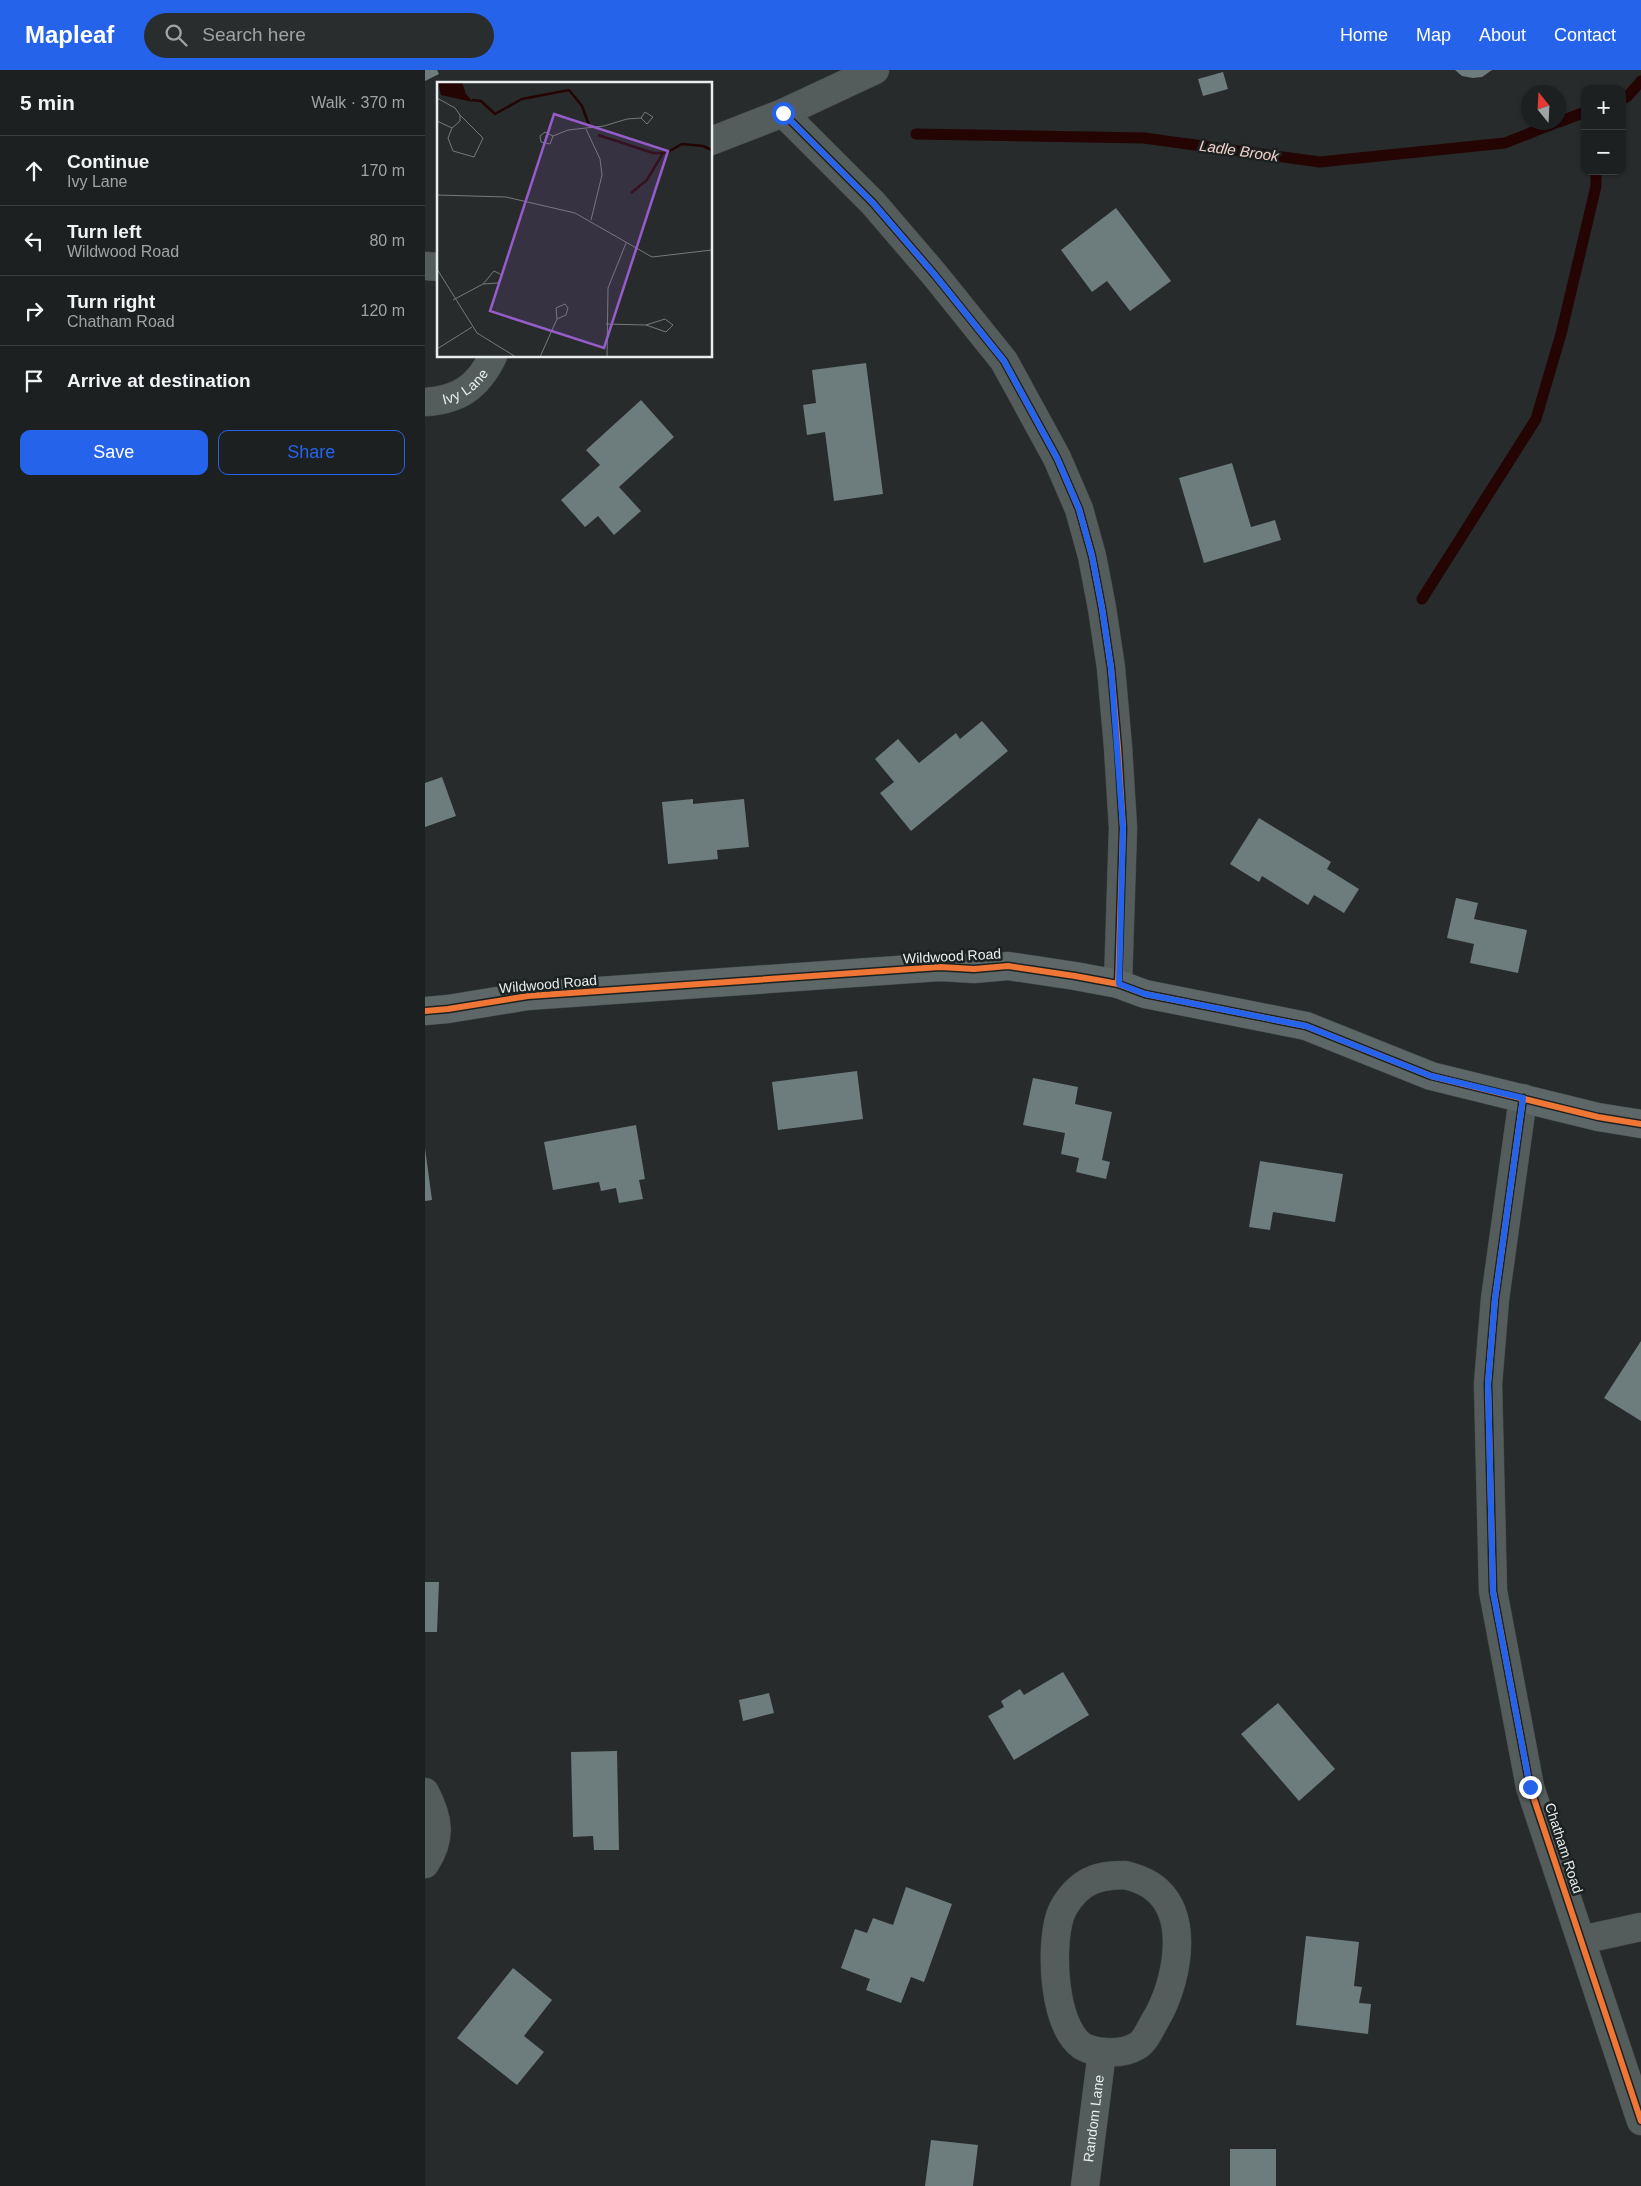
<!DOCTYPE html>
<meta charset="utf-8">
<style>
:root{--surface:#1d2020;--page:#2a2d2d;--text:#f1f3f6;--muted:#a0a3a5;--line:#3b3e3e;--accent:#2563eb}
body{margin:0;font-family:Helvetica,sans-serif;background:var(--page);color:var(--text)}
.controls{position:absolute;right:15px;top:15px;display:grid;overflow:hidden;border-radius:10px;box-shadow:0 1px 4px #0004}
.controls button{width:45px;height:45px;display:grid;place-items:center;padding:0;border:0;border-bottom:1px solid var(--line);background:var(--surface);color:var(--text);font:25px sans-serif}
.compass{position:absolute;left:1096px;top:15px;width:45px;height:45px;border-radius:50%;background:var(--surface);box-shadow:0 1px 4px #0004;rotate:342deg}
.stop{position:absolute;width:15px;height:15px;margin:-11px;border:4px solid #2563eb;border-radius:50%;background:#fff}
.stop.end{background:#2563eb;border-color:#fff;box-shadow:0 1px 5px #0008}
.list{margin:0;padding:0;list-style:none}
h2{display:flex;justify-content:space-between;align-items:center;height:65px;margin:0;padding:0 20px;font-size:21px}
h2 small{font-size:16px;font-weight:400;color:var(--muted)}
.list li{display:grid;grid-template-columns:32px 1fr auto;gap:15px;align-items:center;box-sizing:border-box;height:70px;padding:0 20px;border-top:1px solid var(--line)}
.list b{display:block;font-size:19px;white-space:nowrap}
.list p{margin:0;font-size:16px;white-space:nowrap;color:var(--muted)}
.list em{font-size:16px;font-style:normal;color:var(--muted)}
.actions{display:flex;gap:10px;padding:15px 20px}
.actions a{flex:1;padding:11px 0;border:1px solid var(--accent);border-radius:10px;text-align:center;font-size:18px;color:var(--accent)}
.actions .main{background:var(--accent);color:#fff}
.icon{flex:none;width:28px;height:28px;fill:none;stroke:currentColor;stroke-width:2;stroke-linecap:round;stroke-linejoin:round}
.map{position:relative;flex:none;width:1216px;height:2116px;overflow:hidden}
header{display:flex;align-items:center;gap:30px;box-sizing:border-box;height:70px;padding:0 25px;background:var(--accent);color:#fff}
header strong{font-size:24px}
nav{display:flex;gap:28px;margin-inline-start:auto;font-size:18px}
.search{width:350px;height:45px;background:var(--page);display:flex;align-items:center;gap:12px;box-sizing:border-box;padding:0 18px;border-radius:28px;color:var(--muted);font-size:19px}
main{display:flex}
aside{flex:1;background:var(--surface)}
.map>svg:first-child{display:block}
</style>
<header>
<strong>Mapleaf</strong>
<div class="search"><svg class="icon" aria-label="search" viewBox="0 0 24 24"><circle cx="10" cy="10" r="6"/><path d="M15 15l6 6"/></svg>Search here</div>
<nav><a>Home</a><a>Map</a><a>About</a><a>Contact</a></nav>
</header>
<main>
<aside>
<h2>5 min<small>Walk · 370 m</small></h2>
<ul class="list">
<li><svg class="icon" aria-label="ahead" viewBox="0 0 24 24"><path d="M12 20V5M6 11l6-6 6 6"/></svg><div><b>Continue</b><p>Ivy Lane</p></div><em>170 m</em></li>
<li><svg class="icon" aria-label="left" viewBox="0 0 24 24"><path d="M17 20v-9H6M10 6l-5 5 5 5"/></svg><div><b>Turn left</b><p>Wildwood Road</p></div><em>80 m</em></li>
<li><svg class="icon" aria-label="right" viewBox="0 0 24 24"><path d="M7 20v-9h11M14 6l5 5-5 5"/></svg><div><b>Turn right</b><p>Chatham Road</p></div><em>120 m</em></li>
<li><svg class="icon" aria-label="arrive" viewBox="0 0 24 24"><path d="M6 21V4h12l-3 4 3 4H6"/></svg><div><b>Arrive at destination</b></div></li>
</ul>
<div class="actions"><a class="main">Save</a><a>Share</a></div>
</aside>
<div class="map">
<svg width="1216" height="2116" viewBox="0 0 1216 2116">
<rect width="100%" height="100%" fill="#272b2b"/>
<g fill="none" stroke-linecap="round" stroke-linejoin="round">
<path stroke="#250404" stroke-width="11" d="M1197 28 1202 27 1216 11
M1134 52 1160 42
M491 64 719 68 895 92 1080 73 1133 52
M997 529 1111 349 1136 264 1171 116V101"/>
</g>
<path fill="#6d7c7d" d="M0 0H12L14 4 0 11Z
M1030 0H1067L1057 7 1048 8 1037 6Z
M798 2 803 19 778 26 773 9Z
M691 138 746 211 705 241 682 211 667 222 636 180Z
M441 293 458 424 409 431 400 362 382 365 378 335 391 333 387 300Z
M216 330 249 367 194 417 216 441 189 465 173 446 160 457 136 430 175 395 161 380Z
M807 393 826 457 850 450 856 470 779 493 754 408Z
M557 651 583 681 486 761 455 723 469 712 450 689 473 669 494 693 531 663 535 669Z
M17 707 31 746 0 757V713Z
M268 729V734L319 729 324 777 292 780 293 789 243 794 237 732Z
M834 748 906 792 902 799 934 819 919 843 889 825 883 835 837 806 834 812 805 794Z
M1031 828 1053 833 1049 849 1102 860 1093 903 1045 893 1049 874 1022 868Z
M432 1001 438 1049 353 1060 347 1012Z
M608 1008 653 1017 650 1034 687 1042 677 1090 685 1092 681 1109 651 1102 654 1088 636 1084 640 1063 598 1055Z
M211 1055 220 1109 214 1110 218 1129 194 1133 191 1118 176 1121 174 1112 128 1120 119 1072Z
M0 1078 7 1130 0 1131Z
M835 1091 918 1104 910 1152 848 1142 845 1160 824 1157Z
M1216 1271V1351L1179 1328Z
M0 1512H14L12 1562H0Z
M638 1602 664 1645 589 1690 563 1646 579 1637 576 1631 595 1619 599 1625Z
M344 1623 349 1643 318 1651 314 1630Z
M853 1633 910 1699 874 1731 816 1664Z
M192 1681 194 1780H169L168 1766 148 1767 146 1682Z
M481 1817 527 1834 499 1912 486 1907 476 1933 441 1920 445 1909 416 1898 430 1859 442 1863 448 1848 468 1855Z
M881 1866 934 1872 929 1916 937 1917 934 1933 946 1934 943 1964 871 1955Z
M88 1898 127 1930 99 1966 119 1982 92 2015 32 1968Z
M506 2070 553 2075 548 2116H500Z
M805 2079H851V2116H805Z"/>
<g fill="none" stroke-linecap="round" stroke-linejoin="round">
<g stroke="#474949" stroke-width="29">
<g id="street">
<path d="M358 43 448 133 509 204 579 291 632 388 654 439 667 486 677 538 686 598 693 677 698 758 693 914"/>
<path d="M286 71 358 43 450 0"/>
<path d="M0 196 14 197"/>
<path id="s1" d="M0 332C34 330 53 317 68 286"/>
<path d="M1098 1028 1070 1229 1063 1314 1068 1521 1105 1717 1216 2051"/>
<path d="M0 1722C14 1749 17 1768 0 1794"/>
<path d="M700 1805C712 1808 724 1812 733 1821 765 1851 751 1915 731 1949 726 1957 720 1972 712 1976 702 1982 690 1983 679 1982 673 1982 662 1979 657 1976 628 1955 625 1878 635 1846 639 1834 649 1821 660 1814 672 1806 686 1805 700 1805Z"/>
<path d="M1156 1870 1216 1857"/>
<path id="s2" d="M660 2116 677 1982"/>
</g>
</g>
<g stroke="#474949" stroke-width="29">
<path id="secondary" d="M0 941 23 939 103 926 515 897 549 899 583 896 650 906 693 914 720 924 881 956 1006 1006 1173 1047 1216 1054"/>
</g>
<use href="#street" stroke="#545c5c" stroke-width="28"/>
<use href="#secondary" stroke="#5d6767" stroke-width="28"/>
<g stroke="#1c2222" stroke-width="9">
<path id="cycleway" d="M358 43 448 133 509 204 579 291 632 388 654 439 667 486 677 538 686 598 693 677 698 758 693 914
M0 941 23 939 103 926 515 897 549 899 583 896 650 906 693 914 720 924 881 956 1006 1006 1173 1047 1216 1054
M1098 1028 1070 1229 1063 1314 1068 1521 1105 1717 1216 2051"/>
</g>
<use href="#cycleway" stroke="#f07635" stroke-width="6"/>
</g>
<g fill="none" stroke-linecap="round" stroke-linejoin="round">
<path stroke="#2563eb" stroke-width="6" d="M358 43 448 133 509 204 579 291 632 388 654 439 667 486 677 538 686 598 692 677 698 758 694 914 720 924 881 956 1006 1006 1098 1028 1070 1229 1063 1314 1068 1522 1105 1717"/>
</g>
<g text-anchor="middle" stroke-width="5" stroke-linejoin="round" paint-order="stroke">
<g font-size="14" fill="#e9eded" stroke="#1c2222">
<text dy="5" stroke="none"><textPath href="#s1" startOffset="44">Ivy Lane</textPath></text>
<text transform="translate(527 886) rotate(-3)" y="5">Wildwood Road</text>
<text transform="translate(123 914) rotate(-5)" y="5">Wildwood Road</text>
<text transform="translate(1139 1778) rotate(72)" y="5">Chatham Road</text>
<text dy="5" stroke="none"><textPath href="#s2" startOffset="68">Random Lane</textPath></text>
</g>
<g font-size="15" font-style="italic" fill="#f3d1cb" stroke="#1c2222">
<text transform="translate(814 81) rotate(8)" y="5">Ladle Brook</text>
</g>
</g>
<g transform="translate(12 12)">
<rect width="275" height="275" fill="#272b2b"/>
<path d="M1 0H25L29 12 36 20 4 13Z" fill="#250404"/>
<path fill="none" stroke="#250404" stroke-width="2.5" d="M35 18 44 19 58 32 85 17 132 8 145 24 152 43M161 53 216 71H229L245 62 266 64 275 68M194 111 210 98 226 71"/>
<path fill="none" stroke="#757979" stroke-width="1" d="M0 16 18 26 23 33V39L15 46 0 39M15 46 11 56 16 69 37 75 46 56 23 33M149 47 163 77 165 93 154 138M116 54 113 62 104 60 103 54 108 50 116 54 131 48 167 44 190 37 204 36 210 42 216 35 208 30 204 36M0 113 69 115 138 131 215 175 275 168M0 187 40 251 79 275M16 218 46 202 57 189 65 193 61 201 46 202M169 242 209 243 228 237 236 243 229 250 209 243M0 267 35 245M103 275 120 237 119 226 128 222 131 226 129 233 120 237M170 275 171 206 189 161"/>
<path fill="#965cca" fill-opacity="0.15" stroke="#965cca" stroke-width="2.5" d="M117 32 231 69 167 266 53 229Z"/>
<rect width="275" height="275" fill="none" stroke="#e9eded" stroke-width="2.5"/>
</g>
</svg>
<div class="controls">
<button>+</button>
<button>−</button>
</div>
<svg class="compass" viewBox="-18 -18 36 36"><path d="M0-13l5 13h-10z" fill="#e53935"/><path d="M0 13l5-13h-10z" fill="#a0a3a5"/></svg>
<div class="stop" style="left:358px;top:43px"></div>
<div class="stop end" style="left:1105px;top:1717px"></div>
</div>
</main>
